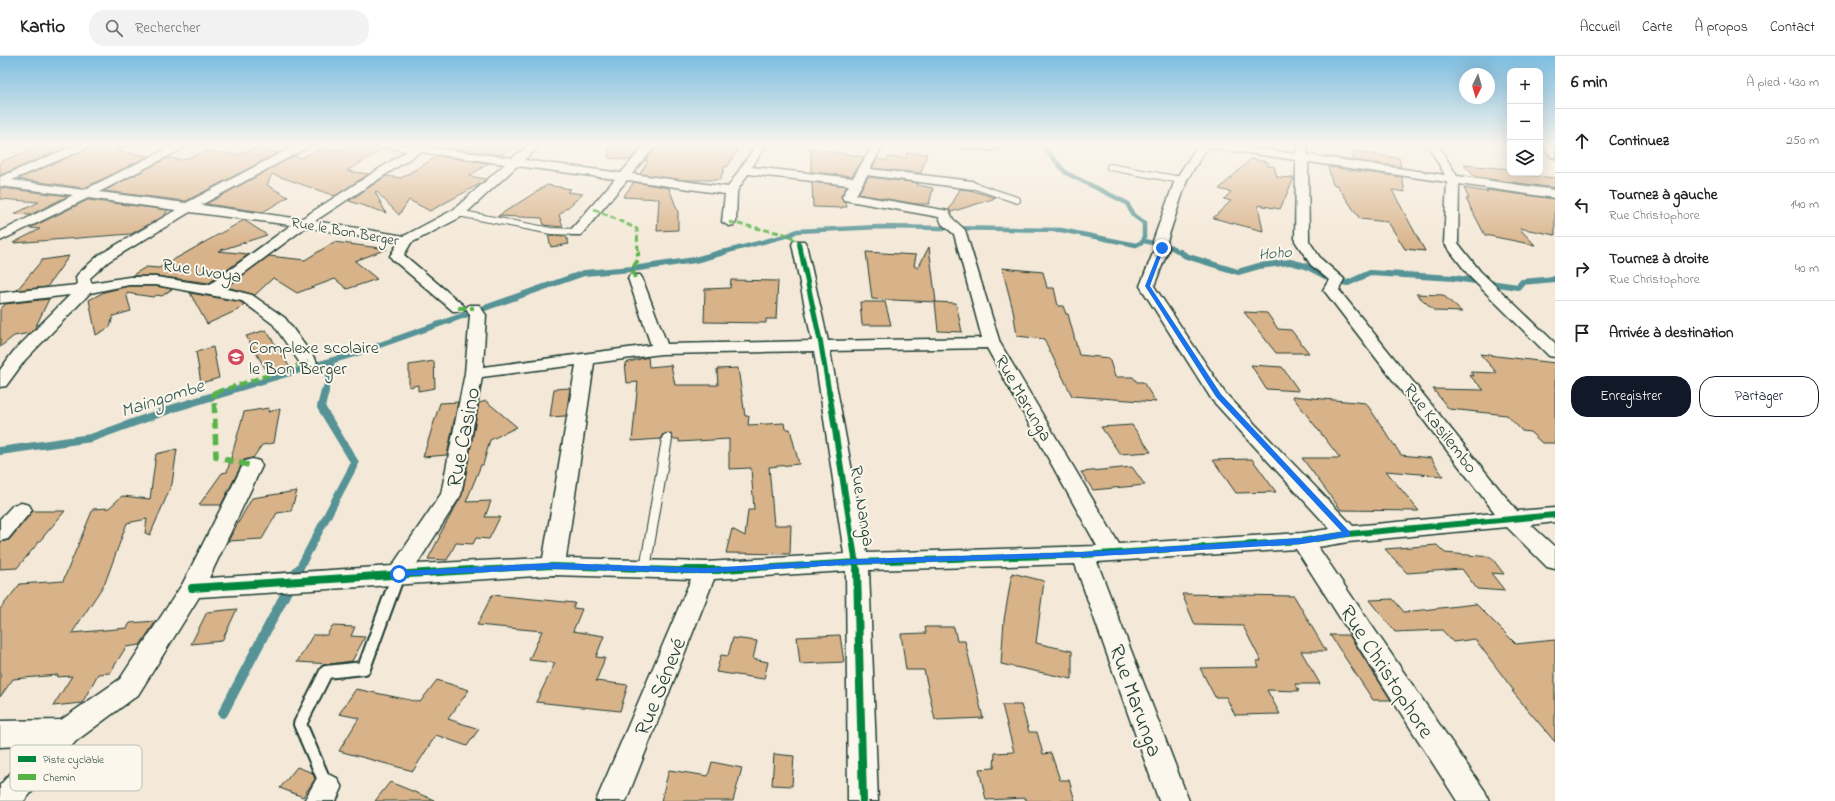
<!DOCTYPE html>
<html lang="fr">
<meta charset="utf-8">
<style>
:root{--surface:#fff;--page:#f2f2f2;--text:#202124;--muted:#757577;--line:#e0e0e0;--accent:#111827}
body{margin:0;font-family:"Indie Flower",sans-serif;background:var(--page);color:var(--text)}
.controls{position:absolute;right:12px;top:12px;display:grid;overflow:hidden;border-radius:8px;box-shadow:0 4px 16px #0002}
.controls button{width:36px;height:36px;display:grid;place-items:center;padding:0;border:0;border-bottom:1px solid var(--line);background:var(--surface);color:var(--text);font:20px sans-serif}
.compass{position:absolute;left:1459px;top:12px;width:36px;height:36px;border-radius:50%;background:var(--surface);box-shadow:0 4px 16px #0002;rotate:185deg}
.stop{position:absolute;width:12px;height:12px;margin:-9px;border:3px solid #1a73e8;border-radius:50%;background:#fff}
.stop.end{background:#1a73e8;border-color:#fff;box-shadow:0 1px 4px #0008}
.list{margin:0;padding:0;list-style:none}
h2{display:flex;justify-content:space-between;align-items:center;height:52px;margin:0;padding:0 16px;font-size:17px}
h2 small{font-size:13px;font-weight:400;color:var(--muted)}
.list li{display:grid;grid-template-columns:26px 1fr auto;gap:12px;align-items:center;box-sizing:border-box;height:64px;padding:0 16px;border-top:1px solid var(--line)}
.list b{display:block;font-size:15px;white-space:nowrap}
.list p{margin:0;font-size:13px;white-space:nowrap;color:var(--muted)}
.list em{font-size:13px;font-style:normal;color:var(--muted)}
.actions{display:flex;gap:8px;padding:12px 16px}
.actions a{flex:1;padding:9px 0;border:1px solid var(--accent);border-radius:16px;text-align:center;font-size:14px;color:var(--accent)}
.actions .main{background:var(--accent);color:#fff}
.icon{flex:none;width:22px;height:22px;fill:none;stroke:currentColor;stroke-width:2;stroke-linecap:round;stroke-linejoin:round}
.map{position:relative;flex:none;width:1555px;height:745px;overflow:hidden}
header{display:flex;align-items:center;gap:24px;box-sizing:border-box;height:56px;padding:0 20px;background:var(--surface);border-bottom:1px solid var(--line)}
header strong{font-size:19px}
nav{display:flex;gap:22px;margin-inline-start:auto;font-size:14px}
.search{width:280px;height:36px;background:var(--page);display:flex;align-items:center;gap:10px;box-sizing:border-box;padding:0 14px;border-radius:16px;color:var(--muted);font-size:15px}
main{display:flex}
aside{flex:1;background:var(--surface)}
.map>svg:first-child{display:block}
</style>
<header>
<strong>Kartio</strong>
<div class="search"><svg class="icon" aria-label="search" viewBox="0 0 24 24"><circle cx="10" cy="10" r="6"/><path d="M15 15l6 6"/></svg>Rechercher</div>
<nav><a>Accueil</a><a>Carte</a><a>À propos</a><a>Contact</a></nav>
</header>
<main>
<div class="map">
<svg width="1555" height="745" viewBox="0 0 1555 745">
<rect width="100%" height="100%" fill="#f4e9d8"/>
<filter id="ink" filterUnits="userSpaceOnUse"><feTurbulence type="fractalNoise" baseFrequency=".025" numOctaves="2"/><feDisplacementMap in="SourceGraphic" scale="8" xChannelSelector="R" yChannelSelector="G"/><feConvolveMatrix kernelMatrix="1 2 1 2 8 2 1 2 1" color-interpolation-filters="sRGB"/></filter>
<g filter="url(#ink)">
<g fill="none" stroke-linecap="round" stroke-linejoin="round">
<path stroke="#579396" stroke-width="4.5" d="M1042 89 1066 117 1127 147 1133 159 1144 167V185
M1144 185 1171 191 1181 197
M720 197 789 179 797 175 879 171 1061 174 1136 189 1144 185"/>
<path stroke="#579396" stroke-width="6" d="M1180 196 1186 200 1238 216 1259 210 1290 206 1306 210 1335 225 1348 227 1370 217 1454 222 1518 231 1522 226 1555 223
M226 336 357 297 584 217 632 213 695 204 724 196
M325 336 332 305"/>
<path stroke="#579396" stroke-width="8" d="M0 395 91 382 174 352 230 335
M298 515 355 407 321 351 325 335"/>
<path stroke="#579396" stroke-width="10" d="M223 657 298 514"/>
</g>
<path fill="#d8b289" stroke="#1f3d34" d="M42 89H73L0 119V106Z
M91 89H129L116 95 149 100 84 132 18 123 90 92Z
M351 89 383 93 347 115 369 118 335 140 272 118 267 129 288 141 263 156 206 148 294 100 301 102 320 93 339 95Z
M457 89H517L501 99 451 93Z
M609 89H643L630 104 608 102Z
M658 89H738L734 94H738L727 111 725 110 720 124H684L640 118 648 105H645Z
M257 92 278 97 186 145 104 135 167 102 182 104 207 95 237 99Z
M811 93 822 94 864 101 852 120 811 116Z
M1354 95 1399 102 1401 111 1353 104Z
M907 97 927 98 921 117 872 112 877 103 886 105 888 101 906 102Z
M438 100 489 107 469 120 486 123 480 128 430 155 409 144 399 159 376 135 375 136 386 157 349 145 386 120 401 122Z
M1251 103 1268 106V110H1274L1277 121 1294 122 1280 153 1258 149 1263 175 1213 162 1231 145 1224 143 1231 136 1219 133Z
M1464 109 1510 113V117L1555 122V132L1475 121Z
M1328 111 1402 121 1405 136 1392 134 1425 195 1405 193 1388 166 1360 163 1337 129H1333Z
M868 121 918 127 917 129 933 132 929 148H917L858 138Z
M634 126 669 132 678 156V174L657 175 659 143 623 141Z
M812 126 847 130 841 140 843 145 846 146 847 151H842V152L813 151Z
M547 129 571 133 567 136 583 138 559 159 563 171 544 169 542 162 498 160Z
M0 132 68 140 30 159 14 158 39 146 0 143Z
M1464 132 1488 136 1486 134 1555 143V179L1519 172 1535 189 1485 179 1466 143H1469Z
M960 133 970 134 996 142 951 156 949 154Z
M88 144 168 154 164 160 131 178 13 187 40 173 30 172Z
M244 164 267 179 218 195 249 198 209 227 156 220H131L146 211 159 212Z
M548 179 566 180 569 188 551 191Z
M334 186 387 193 355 205 377 223 347 233 335 223 297 237 273 222 255 239 227 231 269 200 305 204Z
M929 191 936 246 872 243 866 196 916 199 914 210 918 212Z
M69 200 47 231 17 234 42 204Z
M1002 212 1043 216 1047 232H1054L1058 250H1063L1066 258H1068L1079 299 1109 302 1115 321H1133L1137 326H1143L1156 346 1072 340 1044 283 1017 280 1013 254Z
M731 224 778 225 776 263H766V267L704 266 705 233 730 232Z
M129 230H156L172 233 162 240 157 239 153 241 126 237 131 255 113 260 110 271 96 279 89 244 104 236Z
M190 237 241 246 244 249 240 253 207 268Z
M1416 238 1443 239 1462 256 1435 255Z
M49 243 35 272 30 277 14 280 0 291V254L5 248Z
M860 246H885L891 269H862Z
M935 246 956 247 962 276 938 275Z
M1244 256 1267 257 1278 273 1291 274 1309 297H1276Z
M266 274 289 310 268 317 246 280Z
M213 291 219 322 201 327 196 296Z
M1480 298 1555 307V387H1542L1530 376 1522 375 1507 359 1449 353 1433 333 1484 334 1469 319 1474 320 1470 316 1497 317Z
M648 301 649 311 671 309 675 329H718L717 313 738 312 745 360H749L748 369 784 367 785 373H790L799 408 769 411 774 469H791L790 498 726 497 732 473 745 480 748 454H754L751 412 729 413V383L679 386V383H673L671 378 668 377 662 379 661 383 632 385 638 326 627 327 625 307Z
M434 305 435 332 418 335V329L409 331V309Z
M1251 309 1282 311 1299 335 1266 333Z
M570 332 566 360 550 361 554 333Z
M1292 340 1366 347 1401 399 1431 402 1443 420 1386 415 1419 455 1341 454 1302 402H1340Z
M486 345 517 371 490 384 483 409H481L466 446 491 445 485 461H500L489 483 476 482 473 488 456 487 447 504 428 503 440 480H439L462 439 479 347Z
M458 346 447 399 423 401 440 347Z
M269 352 268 356 280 353 274 387 262 389 253 402 244 404 221 449H199L222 417 227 416 244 356Z
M1132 369 1151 396 1120 398 1101 371Z
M177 393 172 428 150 479 145 477 147 463 127 467 105 527 72 577 127 572 130 567 156 565 140 589 126 591 110 617 98 618 82 647 53 650 72 620 57 621 58 619 13 623 0 641V553L20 528 63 525 93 453 109 452 122 440 150 443 156 398Z
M1252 403 1276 436 1236 437 1213 404Z
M1132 411 1145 429 1093 434 1081 416Z
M297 435 291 455 277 457 262 483 228 485 252 442Z
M33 455H65L17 512 0 513V486L9 484Z
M1437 489 1445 497 1491 501 1504 518 1491 517 1505 535 1477 533 1462 513 1407 517 1385 493Z
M1012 517 1044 525 1036 587 1072 595V623L1001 608 1004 564Z
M1182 538 1294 540 1326 595H1301L1320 628H1295L1299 635 1267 634 1280 658 1235 659 1226 641H1215L1200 612 1259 611 1256 605H1261L1243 570 1195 569Z
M492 539 575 547 573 552 582 553 573 575 604 580 596 601 605 602 596 625 628 629 620 655 536 646 555 607 529 604 542 575 477 569Z
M1393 543 1404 556 1476 548 1516 588 1555 584V686L1512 635H1514L1475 583 1453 586 1442 574 1395 576 1370 544Z
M237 553 222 585 191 588 207 556Z
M332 570 355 571 351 580 365 581 352 605 331 608 297 606 313 579H327Z
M925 571H954L957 585H965L983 662 935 664 924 614H906L901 578 926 577Z
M840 579 844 606 800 608 797 581Z
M1330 579H1349L1391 644H1373Z
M733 582 757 585 753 603 768 606 764 623 716 616 721 599 728 600Z
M437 624 469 634 448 663 479 673 467 690 436 679 413 715 339 695 359 662 339 658 356 633 420 646Z
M1002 649H1021L1029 676H1037L1043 698 1051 697 1060 724H1069L1075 745H1026V742L986 744 979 713 994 712 995 697 1014 696Z
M774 698 794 700 792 730 772 729Z
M712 706 742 712 733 745H661L669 714 708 720Z
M297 711 313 717 315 723 303 741 280 732Z
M390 726 434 744V745H375Z"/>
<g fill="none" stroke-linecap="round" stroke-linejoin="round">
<g stroke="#1f3d34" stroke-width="8">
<path id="service-far2" d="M1110 111 1181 124
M972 129 1017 144
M458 157 551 175 576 176"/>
</g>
<g stroke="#1f3d34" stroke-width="12">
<path id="service-far1" d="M645 513 667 383"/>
</g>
<g stroke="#1f3d34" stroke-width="16">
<path id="service" d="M327 731 300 668 326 616 364 612 398 519"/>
</g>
<g stroke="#1f3d34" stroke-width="3">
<path id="minor" d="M76 89H90L89 91 12 124 84 134 174 89H187L186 91 99 136 186 147 296 89H309L308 91 201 149 301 163 407 95 386 91 385 89H427V91L512 102 530 89H541L524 104 621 117 645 89H656L632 118 728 131 756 89H766L752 111 853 122 873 89H883L870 113 972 125 978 129 972 133 867 119 856 139 949 155 953 163 965 174 1000 287 1119 488 1302 477 1330 473 1212 344 1140 230 1155 192 1153 185 1175 124 1198 89H1233L1296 98 1297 89H1307L1308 99 1445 119 1428 89H1438L1457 120 1555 134V142L1459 128 1458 187 1480 215 1555 287V301L1549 300 1470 221 1444 187 1447 126 1308 106 1309 185 1321 203 1344 223 1339 234 1517 455 1555 452V466L1531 469 1555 491V513L1547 511 1507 471 1348 486 1318 491 1485 735 1489 745H1457L1296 493 1097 506 1189 745H1159L1075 508 869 514 878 745H848L846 515 714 523 626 745H596L691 523 553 519 199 541 138 639 76 685 24 745H0V729L36 689 0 691V665L61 664 120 623 183 527 245 405 252 403 259 405 262 410 209 522 392 510 441 438 465 317 470 259 466 252 469 249H479L486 259 483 311 651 289 628 222 630 219H640L642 222 667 288 812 285 792 188 794 185H804L806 188 828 285 982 282 954 178 942 168 939 161 844 144 842 141 849 129 748 118 737 135 736 166 734 169 729 170 722 166 725 138 627 124 581 179H571L569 176 615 123 517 110 463 160 411 187 404 199 463 249 466 252 463 255H453L392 203 390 200 398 187 306 171 224 232 252 239 285 262 317 306 314 310 308 311 302 310 273 268 242 245 156 229H129L90 237 25 304 6 330 0 331V314L13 296 70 239 0 247V237L77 229 76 221 78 218 99 199 176 154 88 142 0 185V176L73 139 0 130V121ZM1208 90 1213 92 1296 104 1295 185 1311 209 1329 224 1323 234 1326 237 1495 457 1353 470 1225 337 1154 230 1169 192 1167 185 1187 124ZM420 96 505 108 453 154 404 180 315 165ZM190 156 291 169 209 229 156 221H129L91 227 90 222 109 205ZM987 292 1097 490 867 497 830 295ZM814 295 844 498 706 506 566 502 594 307 661 298ZM576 309 543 502 417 508 461 439 482 321Z
M958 89H997L998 91 993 94 963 92 959 91Z
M1541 89H1552L1555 92V102L1551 101Z
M21 447 29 449 32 454 8 483 0 485V463L13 449Z
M327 718 337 722 342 732 336 745H304L317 722Z"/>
</g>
<use href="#service-far2" stroke="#fbf7ec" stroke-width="6"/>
<use href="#service-far1" stroke="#fbf7ec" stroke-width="10"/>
<use href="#service" stroke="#fbf7ec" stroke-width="12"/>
<use href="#minor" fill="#fbf7ec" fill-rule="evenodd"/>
<path stroke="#55b346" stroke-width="3" stroke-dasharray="6 3" stroke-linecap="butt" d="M594 153 637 173 638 197
M729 166 789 179 799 188"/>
<path stroke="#55b346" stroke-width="4" stroke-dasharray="8 4" stroke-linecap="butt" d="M635 222 632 213 638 204V196
M458 252H474
M216 336 308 306"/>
<path stroke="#55b346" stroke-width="5.5" stroke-dasharray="10 5.5" stroke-linecap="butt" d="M219 335 214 337 216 401 252 410"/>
<g stroke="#fbf7ec" stroke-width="5.5">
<path id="cycleway-far3" d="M799 188 801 197"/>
</g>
<g stroke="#fbf7ec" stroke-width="7">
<path id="cycleway-far2" d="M801 196 821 289 829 336"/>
</g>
<g stroke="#fbf7ec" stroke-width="9">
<path id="cycleway-far1" d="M829 335 857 515
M452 515 553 510 706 515 857 506 1083 499 1302 485 1348 478 1555 459"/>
</g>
<g stroke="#fbf7ec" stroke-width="11">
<path id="cycleway" d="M683 514H719
M857 514 863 745
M192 532 471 514"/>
</g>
<use href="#cycleway-far3" stroke="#00873e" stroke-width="4"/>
<use href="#cycleway-far2" stroke="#00873e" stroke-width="5"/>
<use href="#cycleway-far1" stroke="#00873e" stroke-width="6"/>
<use href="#cycleway" stroke="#00873e" stroke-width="8"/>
</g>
</g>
<linearGradient id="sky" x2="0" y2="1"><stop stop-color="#7dbee1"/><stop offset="0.46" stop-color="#faf5ed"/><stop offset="1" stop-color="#faf5ed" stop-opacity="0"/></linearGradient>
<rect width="1555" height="193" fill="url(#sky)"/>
<path fill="#1a73e8" d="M1162 191 1164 192 1150 230 1221 338 1350 476V480L1302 488 1083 501 858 508 706 517 553 513 399 520 395 518 399 515 553 507 706 512 858 503 1083 496 1302 482 1342 476 1216 341 1145 230 1160 192Z"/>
<defs>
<g id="school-disc" transform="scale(0.9)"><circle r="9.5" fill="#d1495b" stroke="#fbf7ec"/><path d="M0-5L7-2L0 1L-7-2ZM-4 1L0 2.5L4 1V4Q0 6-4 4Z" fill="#fff"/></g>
</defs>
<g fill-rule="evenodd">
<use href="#school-disc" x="236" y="301"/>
</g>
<g text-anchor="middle" stroke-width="4" stroke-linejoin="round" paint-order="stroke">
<g font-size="15" fill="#1f3d34" stroke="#fbf7ec">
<text transform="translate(345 175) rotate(10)" y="5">Rue le Bon Berger</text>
</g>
<g font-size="16" font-style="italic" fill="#325a55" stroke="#fbf7ec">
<text transform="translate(1275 196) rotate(-5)" y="6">Hoho</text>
</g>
<g font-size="18" fill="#1f3d34" stroke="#fbf7ec">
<text transform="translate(202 214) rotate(9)" y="6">Rue Uvoya</text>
<text transform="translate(1024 342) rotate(60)" y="6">Rue Marunga</text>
<text transform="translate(1441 372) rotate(52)" y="6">Rue Kasilembo</text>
<text transform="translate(863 450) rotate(81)" y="6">Rue Nanga</text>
</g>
<g font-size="18" fill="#1f3d34" stroke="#fbf7ec" text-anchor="start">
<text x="249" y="297">Complexe scolaire<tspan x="249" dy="21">le Bon Berger</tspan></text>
</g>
<g font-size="19" font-style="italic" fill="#325a55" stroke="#fbf7ec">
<text transform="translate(162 341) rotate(-18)" y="7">Maingombe</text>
</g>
<g font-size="22" fill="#1f3d34" stroke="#fbf7ec">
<text transform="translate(462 381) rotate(-79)" y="8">Rue Casino</text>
<text transform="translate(1388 615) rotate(57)" y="8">Rue Christophore</text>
<text transform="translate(659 630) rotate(-68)" y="8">Rue Sénevé</text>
<text transform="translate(1137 644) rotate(70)" y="8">Rue Marunga</text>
</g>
</g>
<rect x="10" y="689" width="132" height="46" rx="6" fill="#fbf7ec" stroke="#b9bfb5" stroke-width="1"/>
<rect x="18" y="700" width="18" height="6" fill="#00873e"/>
<rect x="18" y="718" width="18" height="6" fill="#55b346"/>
<g font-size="11" fill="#1f3d34">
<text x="43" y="707">Piste cyclable</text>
<text x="43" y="725">Chemin</text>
</g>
</svg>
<div class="controls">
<button>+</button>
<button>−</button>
<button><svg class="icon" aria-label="layers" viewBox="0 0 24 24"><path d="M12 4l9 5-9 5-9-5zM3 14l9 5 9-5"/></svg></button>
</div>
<svg class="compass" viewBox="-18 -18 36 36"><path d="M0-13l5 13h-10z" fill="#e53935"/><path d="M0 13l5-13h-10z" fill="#757577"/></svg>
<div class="stop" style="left:399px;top:518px"></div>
<div class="stop end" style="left:1162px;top:192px"></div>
</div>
<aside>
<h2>6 min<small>À pied · 430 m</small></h2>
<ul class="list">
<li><svg class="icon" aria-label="ahead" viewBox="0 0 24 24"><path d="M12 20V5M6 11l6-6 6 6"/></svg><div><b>Continuez</b></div><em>250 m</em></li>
<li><svg class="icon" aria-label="left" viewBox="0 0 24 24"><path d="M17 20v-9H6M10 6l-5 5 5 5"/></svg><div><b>Tournez à gauche</b><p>Rue Christophore</p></div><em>140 m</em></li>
<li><svg class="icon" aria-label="right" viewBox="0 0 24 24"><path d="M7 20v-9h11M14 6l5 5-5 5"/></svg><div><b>Tournez à droite</b><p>Rue Christophore</p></div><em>40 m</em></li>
<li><svg class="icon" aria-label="arrive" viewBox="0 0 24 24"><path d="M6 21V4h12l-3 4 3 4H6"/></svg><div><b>Arrivée à destination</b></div></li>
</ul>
<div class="actions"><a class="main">Enregistrer</a><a>Partager</a></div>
</aside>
</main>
